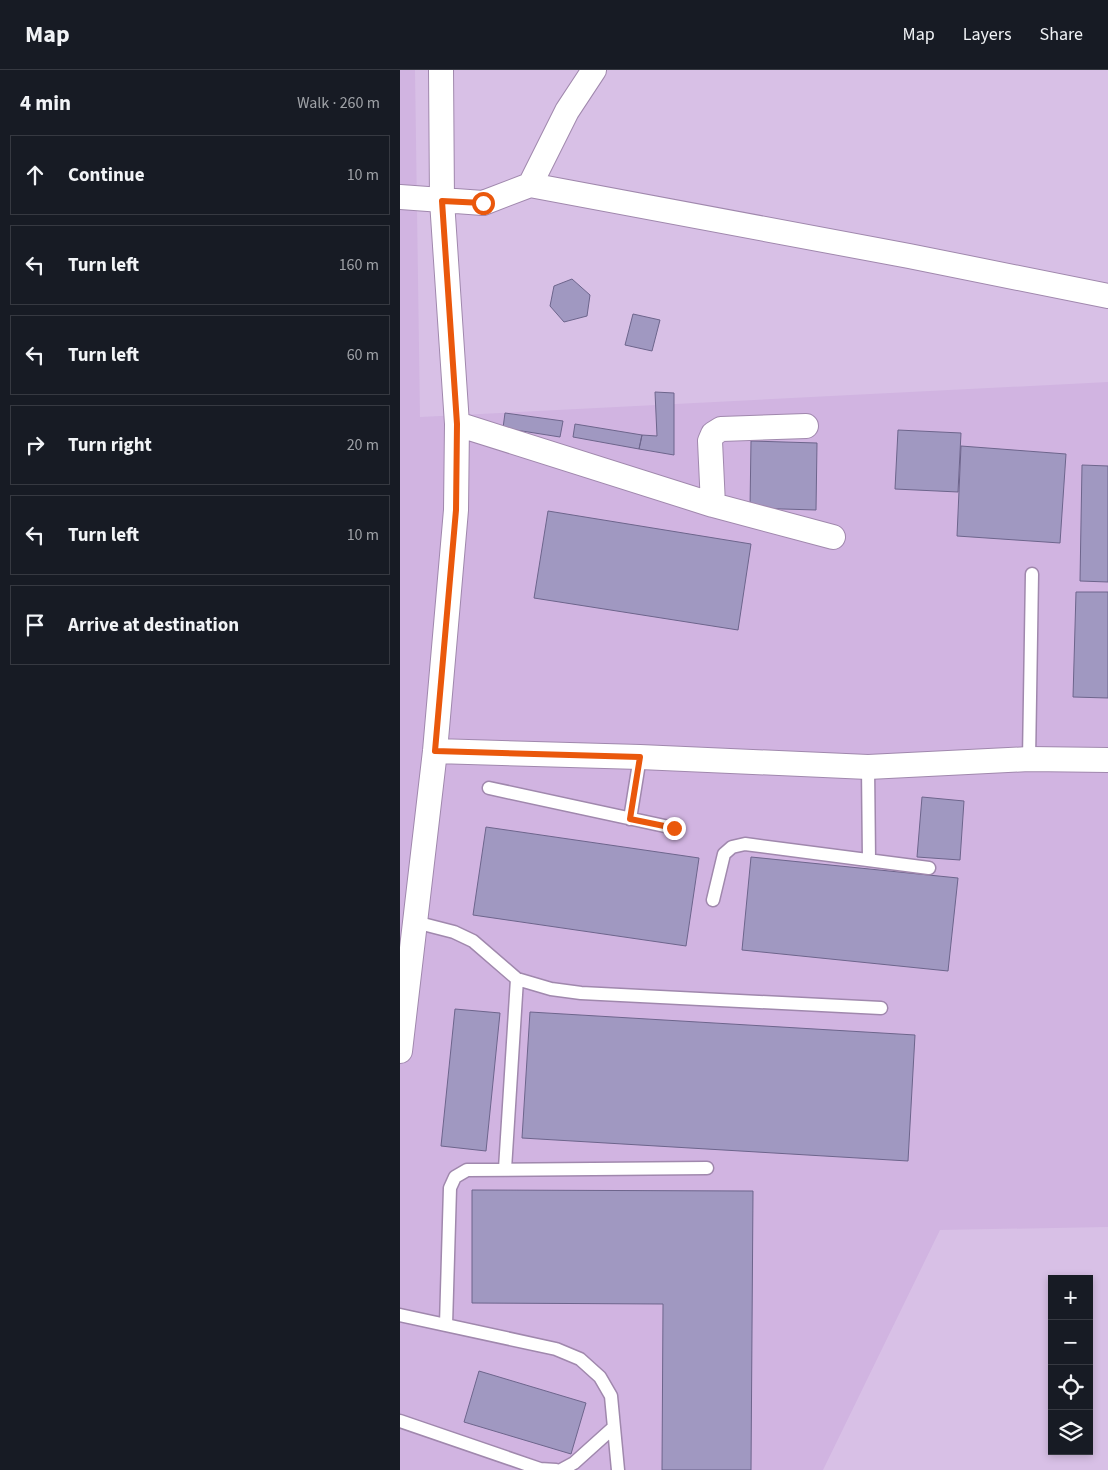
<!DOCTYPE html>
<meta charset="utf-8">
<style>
:root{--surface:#171b24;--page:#20242c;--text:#f1f3f6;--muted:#9ea1a6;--line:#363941}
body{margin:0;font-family:"Source Sans 3",sans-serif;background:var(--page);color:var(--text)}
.controls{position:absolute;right:15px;bottom:15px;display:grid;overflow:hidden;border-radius:0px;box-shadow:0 2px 8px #0003}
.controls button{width:45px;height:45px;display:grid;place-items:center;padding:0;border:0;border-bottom:1px solid var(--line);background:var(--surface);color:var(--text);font:25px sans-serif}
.stop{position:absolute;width:15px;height:15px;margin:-11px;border:4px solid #ea580c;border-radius:50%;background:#fff}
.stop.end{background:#ea580c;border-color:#fff;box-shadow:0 1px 5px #0008}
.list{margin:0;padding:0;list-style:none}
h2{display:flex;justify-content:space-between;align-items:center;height:65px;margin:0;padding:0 20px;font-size:21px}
h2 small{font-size:16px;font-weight:400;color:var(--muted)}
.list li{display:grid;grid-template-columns:32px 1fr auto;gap:15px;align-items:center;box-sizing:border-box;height:80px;margin:0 10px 10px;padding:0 10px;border:1px solid var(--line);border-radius:0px}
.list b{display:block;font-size:19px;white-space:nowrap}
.list em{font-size:16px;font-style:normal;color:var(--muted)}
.icon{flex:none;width:28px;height:28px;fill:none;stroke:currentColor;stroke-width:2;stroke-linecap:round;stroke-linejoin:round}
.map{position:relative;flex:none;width:708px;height:1400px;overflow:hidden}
header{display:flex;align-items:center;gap:30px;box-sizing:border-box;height:70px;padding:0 25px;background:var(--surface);border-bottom:1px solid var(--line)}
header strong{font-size:24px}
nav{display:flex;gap:28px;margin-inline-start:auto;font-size:18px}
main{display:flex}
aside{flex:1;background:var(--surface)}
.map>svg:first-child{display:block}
</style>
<header>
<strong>Map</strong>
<nav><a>Map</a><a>Layers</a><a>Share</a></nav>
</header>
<main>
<aside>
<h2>4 min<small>Walk · 260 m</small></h2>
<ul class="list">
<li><svg class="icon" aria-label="ahead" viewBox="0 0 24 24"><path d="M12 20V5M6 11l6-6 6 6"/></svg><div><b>Continue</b></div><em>10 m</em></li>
<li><svg class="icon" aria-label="left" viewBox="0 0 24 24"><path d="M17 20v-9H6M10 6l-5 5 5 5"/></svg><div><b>Turn left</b></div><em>160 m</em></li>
<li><svg class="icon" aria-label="left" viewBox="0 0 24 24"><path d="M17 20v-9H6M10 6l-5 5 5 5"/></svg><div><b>Turn left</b></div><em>60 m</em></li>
<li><svg class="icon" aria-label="right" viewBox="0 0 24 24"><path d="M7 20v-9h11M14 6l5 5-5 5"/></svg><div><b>Turn right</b></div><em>20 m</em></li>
<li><svg class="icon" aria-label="left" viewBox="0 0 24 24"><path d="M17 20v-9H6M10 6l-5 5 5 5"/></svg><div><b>Turn left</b></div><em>10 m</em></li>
<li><svg class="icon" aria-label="arrive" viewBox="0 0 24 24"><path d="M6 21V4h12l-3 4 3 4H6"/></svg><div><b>Arrive at destination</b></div></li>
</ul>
</aside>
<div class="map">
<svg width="708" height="1400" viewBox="0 0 708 1400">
<rect width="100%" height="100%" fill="#d8c0e6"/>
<path fill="#d1b4e1" d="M0 0H15L20 347 708 312V1157L540 1160 423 1400H0Z"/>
<path fill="#a098c1" stroke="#6d658c" d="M172 209 190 225 187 246 164 252 150 236 154 216Z
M233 244 260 250 252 281 225 275Z
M255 322 274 323V385L239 379 242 365 257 366Z
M105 343 163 351 160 367 103 358Z
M175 354 242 365 239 379 173 367Z
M498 360 561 363 558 422 495 419Z
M351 371 417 373 416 440 350 438Z
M561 376 666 384 660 473 557 466Z
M682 395 708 396V512L680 511Z
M148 441 351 474 338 560 134 528Z
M676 522H708V628L673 627Z
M522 727 564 731 560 790 517 787Z
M86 757 299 788 286 876 73 845Z
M351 787 558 808 548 901 342 880Z
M55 939 100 943 86 1081 41 1076Z
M130 942 515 965 508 1091 122 1068Z
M72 1120 353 1121 351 1400H262L263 1234 72 1233Z
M79 1301 186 1333 171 1384 64 1352Z"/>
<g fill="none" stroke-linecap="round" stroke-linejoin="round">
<g stroke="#a088ad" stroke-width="15">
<path id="service" d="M629 689 632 504
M468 697 469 790
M89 718 274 758
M230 749 240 687
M313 830 324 784 332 777 345 774 529 798
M15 852 54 862 73 871 117 909 151 919 181 923 481 938
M105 1099 117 909
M0 1245 156 1279 180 1289 200 1307 211 1326 218 1400
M46 1255 50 1118 55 1107 67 1100 307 1098
M0 1351 140 1399 156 1400
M161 1400 174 1393 214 1357"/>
</g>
<g stroke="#a088ad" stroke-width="26">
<path id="minor" d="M130 115 509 186 708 226
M0 127 83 133 130 115 167 41 194 0
M57 354 313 435 433 467
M313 435 310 371 313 364 321 359 406 356
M35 681 240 687 468 697 629 689 708 690
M0 981 35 681 56 440 57 354 42 131 41 0"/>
</g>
<use href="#service" stroke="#fff" stroke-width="12"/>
<use href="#minor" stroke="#fff" stroke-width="24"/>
</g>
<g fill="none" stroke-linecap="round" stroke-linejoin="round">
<path stroke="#ea580c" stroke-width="6" d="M83 133 42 131 57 354 56 440 35 681 240 687 230 749 274 758"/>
</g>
</svg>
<div class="controls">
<button>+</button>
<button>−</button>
<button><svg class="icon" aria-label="locate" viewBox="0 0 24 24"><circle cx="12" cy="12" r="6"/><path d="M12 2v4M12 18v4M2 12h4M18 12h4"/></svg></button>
<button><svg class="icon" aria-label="layers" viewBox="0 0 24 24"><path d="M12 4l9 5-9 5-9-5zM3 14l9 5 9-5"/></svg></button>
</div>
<div class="stop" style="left:83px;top:133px"></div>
<div class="stop end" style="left:274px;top:758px"></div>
</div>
</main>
